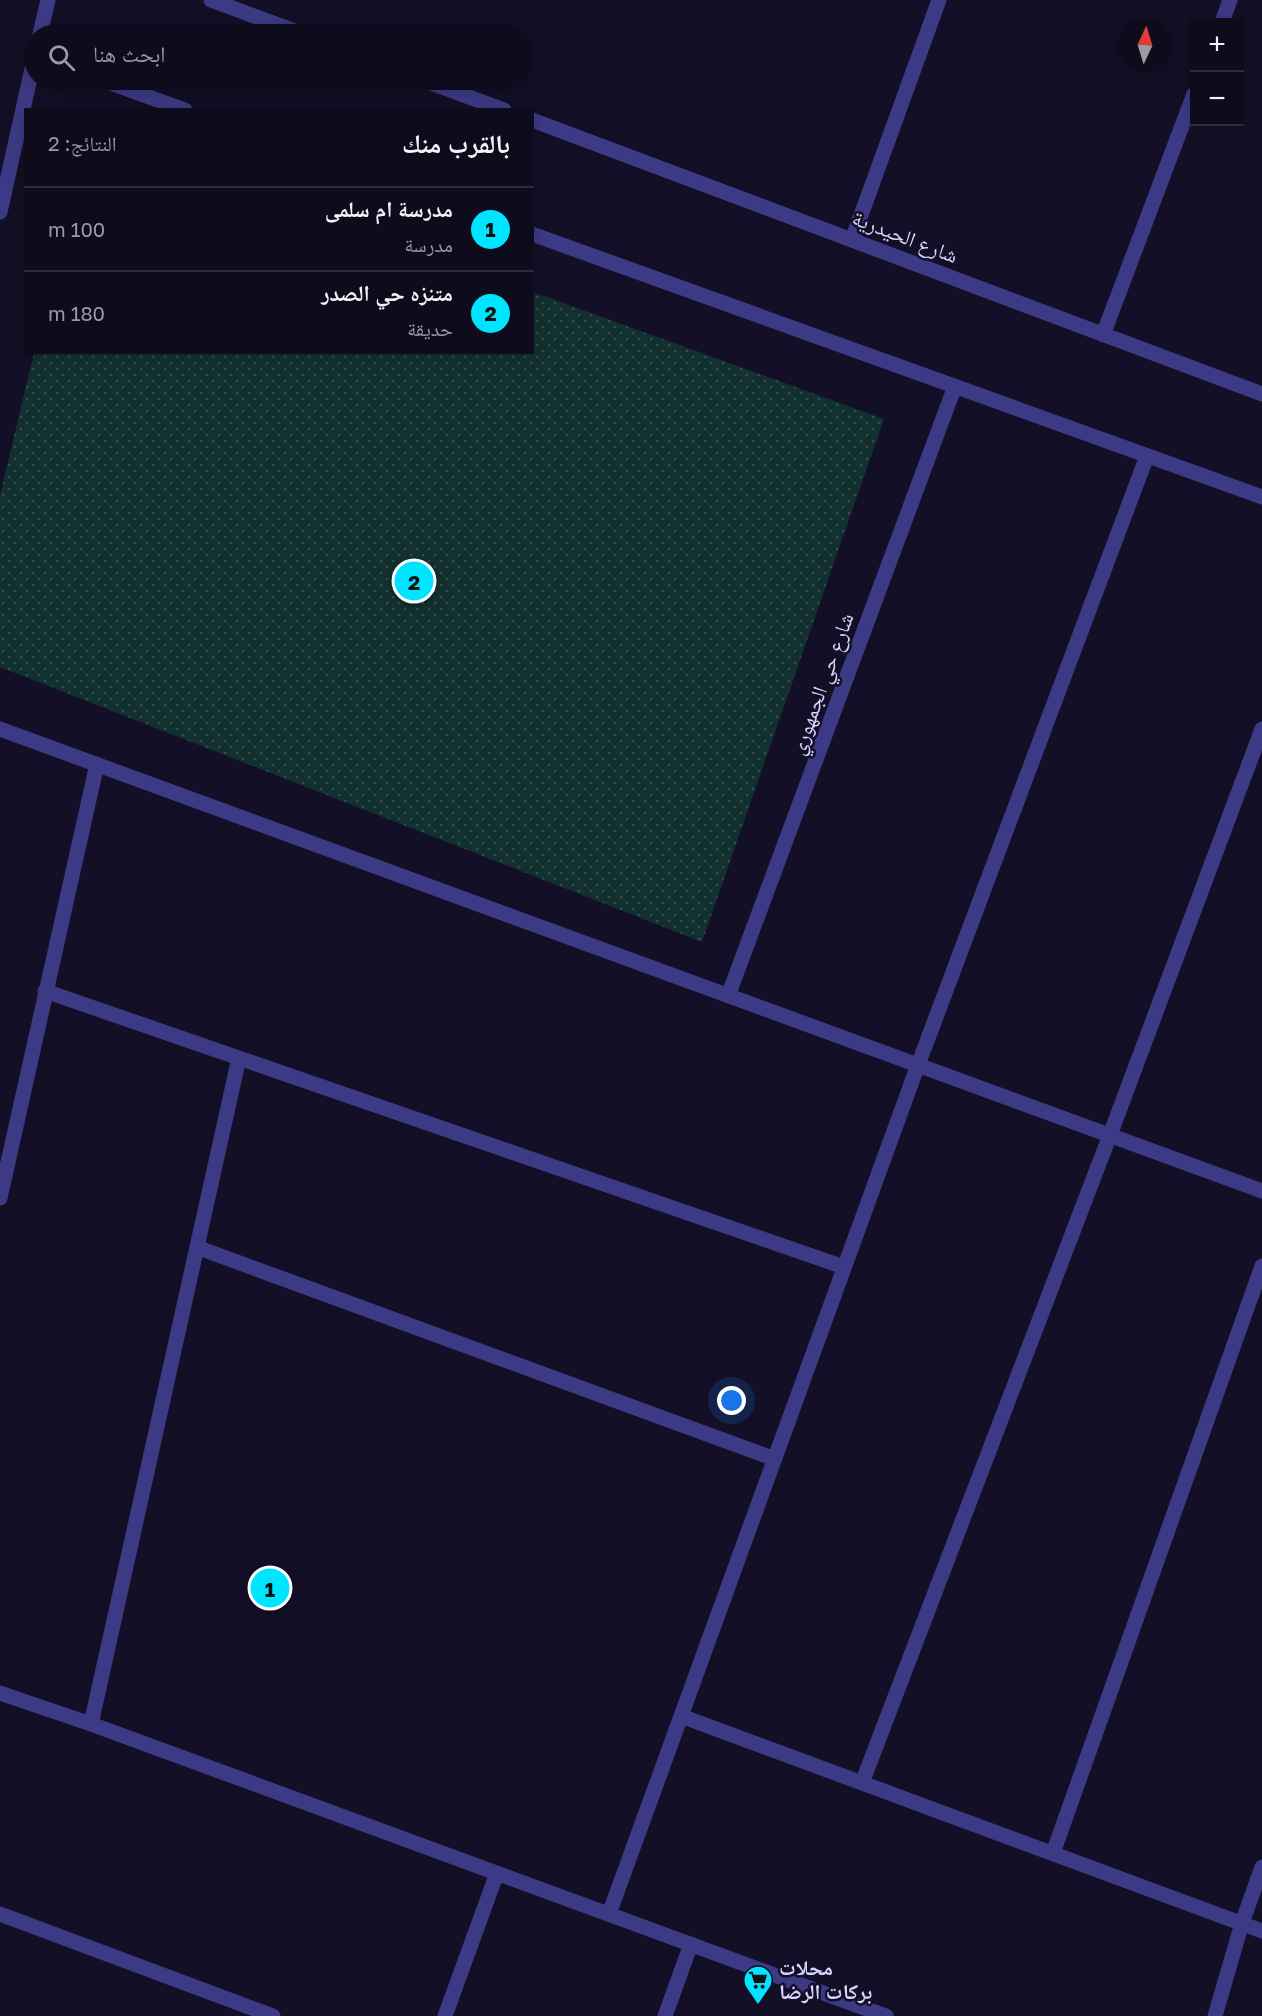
<!DOCTYPE html>
<html lang="ar">
<meta charset="utf-8">
<style>
:root{--surface:#0e0b1c;--page:#171425;--text:#f1f3f6;--muted:#9b9ba3;--line:#2e2b3b;--accent:#00e5ff}
body{margin:0;font-family:"Golos Text","Noto Naskh Arabic",sans-serif;background:var(--page);color:var(--text);direction:rtl}
.controls{position:absolute;right:18px;top:18px;display:grid;overflow:hidden;border-radius:0px;box-shadow:0 3px 15px #0003}
.controls button{width:54px;height:54px;display:grid;place-items:center;padding:0;border:0;border-bottom:2px solid var(--line);background:var(--surface);color:var(--text);font:30px sans-serif}
.compass{position:absolute;left:1118px;top:18px;width:54px;height:54px;border-radius:50%;background:var(--surface);box-shadow:0 3px 15px #0003;rotate:4deg}
.you{position:absolute;left:732px;top:1401px;width:21px;height:21px;margin:-15px;border:4px solid #fff;border-radius:50%;background:#1a73e8;box-shadow:0 0 0 9px #1a73e833}
.badge{display:grid;place-items:center;width:39px;height:39px;border-radius:50%;background:var(--accent);color:#111;font-size:20px;font-weight:700}
.pin{position:absolute;translate:-50% -50%;border:3px solid #fff;box-shadow:0 2px 6px #0006}
.list{margin:0;padding:0;list-style:none}
h2{display:flex;justify-content:space-between;align-items:center;height:78px;margin:0;padding:0 24px;font-size:26px}
h2 small{font-size:20px;font-weight:400;color:var(--muted)}
.list li{display:grid;grid-template-columns:39px 1fr auto;gap:18px;align-items:center;box-sizing:border-box;height:84px;padding:0 24px;border-top:2px solid var(--line)}
.list b{display:block;font-size:22px;white-space:nowrap}
.list p{margin:0;font-size:20px;white-space:nowrap;color:var(--muted)}
.list em{font-size:20px;font-style:normal;color:var(--muted)}
.icon{flex:none;width:33px;height:33px;fill:none;stroke:currentColor;stroke-width:2;stroke-linecap:round;stroke-linejoin:round}
.map{position:relative;flex:none;width:1262px;height:2016px;overflow:hidden;direction:ltr}
.search{position:absolute;background:var(--surface);box-shadow:0 3px 15px #0003;left:24px;top:24px;width:510px;height:66px;display:flex;align-items:center;gap:15px;box-sizing:border-box;padding:0 21px;border-radius:33px;color:var(--muted);font-size:22px}
.panel{position:absolute;background:var(--surface);box-shadow:0 3px 15px #0003;left:24px;top:108px;width:510px;height:246px;border-radius:0px;direction:rtl}
.map>svg:first-child{display:block}
</style>
<div class="map">
<svg width="1262" height="2016" viewBox="0 0 1262 2016">
<defs>
<pattern id="park-dots" width="8" height="8" patternUnits="userSpaceOnUse" patternTransform="scale(1.5)"><rect width="8" height="8" fill="#12302f"/><path d="M2 2h.1M6 6h.1" fill="none" stroke="#344d4e" stroke-width="1.8" stroke-linecap="round"/></pattern>
</defs>
<rect width="100%" height="100%" fill="#130f26"/>
<path fill="url(#park-dots)" d="M533 292 884 419 702 942 0 667V495L34 353 532 352Z"/>
<g fill="none" stroke-linecap="round" stroke-linejoin="round">
<path stroke="#3d3a85" stroke-width="15" d="M211 0 303 34
M1222 22 1230 0
M40 34 48 0
M102 80 185 110
M423 80 504 110
M532 120 1262 394
M0 212 34 60
M532 234 1262 497
M852 240 939 0
M1103 335 1194 94
M0 729 1262 1191
M45 991 844 1267
M728 996 955 386
M0 1198 97 764
M199 1248 775 1459
M0 1693 91 1724 886 2016
M681 1716 1262 1931
M91 1724 239 1058
M862 1783 1110 1135 1262 729
M1053 1853 1262 1266
M0 1914 273 2016
M609 1914 918 1065 1147 456
M445 2016 497 1873
M665 2016 691 1944
M1215 2016 1242 1923 1262 1867"/>
</g>
<defs>
<g id="supermarket-pin" transform="scale(1.5)"><path d="M0 17L-7.5 6A9.5 9.5 0 1 1 7.5 6Z" fill="#00e5ff" stroke="#130f26"/><path d="M-6-5.5h2.5l.6 2H6L4.5 2H-2.5L-4.4-4H-6ZM-1.5 3.2a1.3 1.3 0 1 0 .1 0ZM3 3.2a1.3 1.3 0 1 0 .1 0Z" fill="#111"/></g>
</defs>
<g fill-rule="evenodd">
<use href="#supermarket-pin" x="758" y="1980"/>
</g>
<g text-anchor="middle" stroke-width="5" stroke-linejoin="round" paint-order="stroke">
<g font-size="21" fill="#d9d4ff" stroke="#130f26">
<text transform="translate(905 237) rotate(21)" y="7">شارع الحيدرية</text>
<text transform="translate(822 684) rotate(-70)" y="7">شارع حي الجمهوري</text>
</g>
<g font-size="21" font-weight="bold" fill="#d9d4ff" stroke="#130f26" text-anchor="start">
<text x="779" y="1975">محلات<tspan x="779" dy="24">بركات الرضا</tspan></text>
</g>
</g>
</svg>
<div class="controls">
<button>+</button>
<button>−</button>
</div>
<svg class="compass" viewBox="-18 -18 36 36"><path d="M0-13l5 13h-10z" fill="#e53935"/><path d="M0 13l5-13h-10z" fill="#9b9ba3"/></svg>
<div class="you"></div>
<div class="pin badge" style="left:270px;top:1588px">1</div>
<div class="pin badge" style="left:414px;top:581px">2</div>
<div class="search"><svg class="icon" aria-label="search" viewBox="0 0 24 24"><circle cx="10" cy="10" r="6"/><path d="M15 15l6 6"/></svg>ابحث هنا</div>
<section class="panel">
<h2>بالقرب منك<small>النتائج: 2</small></h2>
<ul class="list">
<li><span class="badge">1</span><div><b>مدرسة ام سلمى</b><p>مدرسة</p></div><em>100 m</em></li>
<li><span class="badge">2</span><div><b>متنزه حي الصدر</b><p>حديقة</p></div><em>180 m</em></li>
</ul>
</section>
</div>
